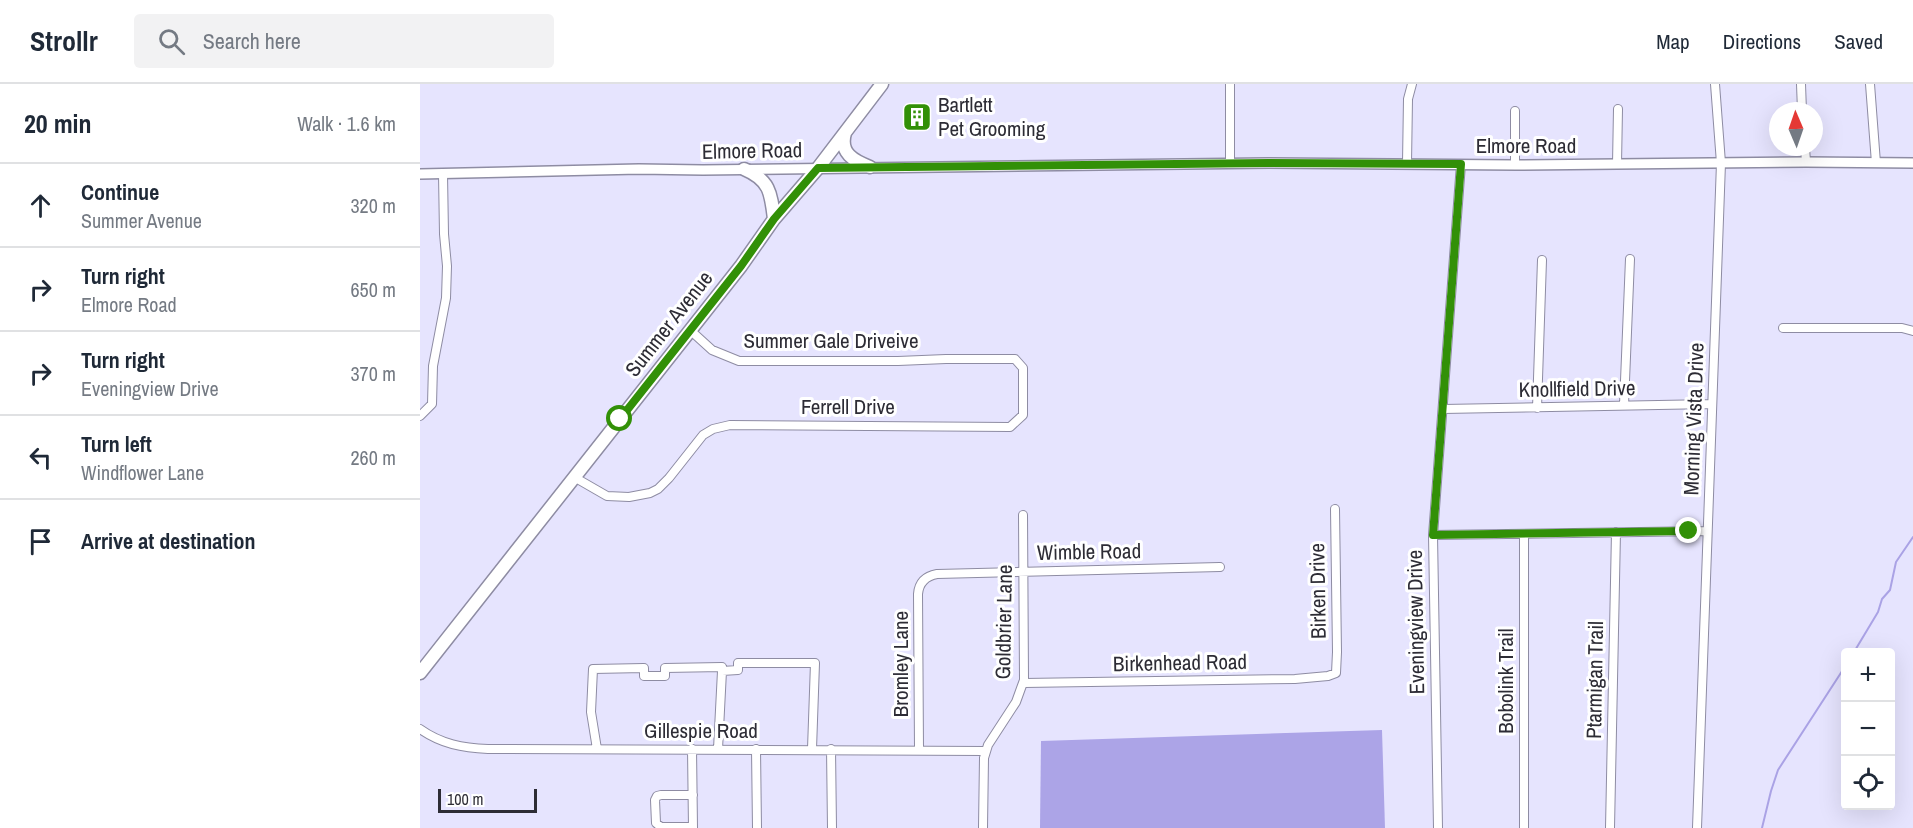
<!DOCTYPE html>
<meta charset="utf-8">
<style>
:root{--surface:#fff;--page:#f2f2f3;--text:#1f2937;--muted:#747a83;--line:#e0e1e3}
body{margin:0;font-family:"Archivo Narrow",sans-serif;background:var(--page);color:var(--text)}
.controls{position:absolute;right:18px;bottom:18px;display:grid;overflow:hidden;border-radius:6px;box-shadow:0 6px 24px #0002}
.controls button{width:54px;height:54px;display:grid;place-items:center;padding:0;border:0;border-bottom:2px solid var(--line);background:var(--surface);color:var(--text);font:30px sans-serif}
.compass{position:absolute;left:1349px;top:18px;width:54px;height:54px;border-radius:50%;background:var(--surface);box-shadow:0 6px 24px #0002;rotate:358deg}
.scale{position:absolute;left:18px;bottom:15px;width:99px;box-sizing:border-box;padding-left:6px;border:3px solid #2d2c35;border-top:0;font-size:16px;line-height:21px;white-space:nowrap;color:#2d2c35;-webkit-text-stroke:4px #fff;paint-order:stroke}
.stop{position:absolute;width:18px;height:18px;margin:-14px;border:4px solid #329007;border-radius:50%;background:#fff}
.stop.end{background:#329007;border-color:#fff;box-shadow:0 2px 6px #0008}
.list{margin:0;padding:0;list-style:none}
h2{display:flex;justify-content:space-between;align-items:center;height:78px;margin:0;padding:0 24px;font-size:26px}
h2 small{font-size:20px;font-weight:400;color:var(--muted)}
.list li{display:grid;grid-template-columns:39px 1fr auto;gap:18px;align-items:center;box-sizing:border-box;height:84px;padding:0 24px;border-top:2px solid var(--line)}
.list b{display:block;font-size:22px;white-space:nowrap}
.list p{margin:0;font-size:20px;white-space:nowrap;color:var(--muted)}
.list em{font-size:20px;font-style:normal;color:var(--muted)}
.icon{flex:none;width:33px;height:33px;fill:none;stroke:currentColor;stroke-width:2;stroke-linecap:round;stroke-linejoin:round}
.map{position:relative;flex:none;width:1493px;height:744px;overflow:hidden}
header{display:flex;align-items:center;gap:36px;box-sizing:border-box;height:84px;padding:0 30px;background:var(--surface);border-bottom:2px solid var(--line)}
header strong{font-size:28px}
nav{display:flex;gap:33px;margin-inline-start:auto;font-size:21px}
.search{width:420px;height:54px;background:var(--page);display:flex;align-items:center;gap:15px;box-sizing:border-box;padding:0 21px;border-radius:6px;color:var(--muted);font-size:22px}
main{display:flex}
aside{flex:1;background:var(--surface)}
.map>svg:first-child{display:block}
</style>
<header>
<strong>Strollr</strong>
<div class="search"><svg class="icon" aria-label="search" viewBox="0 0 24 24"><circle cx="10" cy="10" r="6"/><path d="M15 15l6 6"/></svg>Search here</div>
<nav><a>Map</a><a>Directions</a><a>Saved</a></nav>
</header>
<main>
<aside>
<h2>20 min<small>Walk · 1.6 km</small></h2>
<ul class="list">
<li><svg class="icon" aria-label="ahead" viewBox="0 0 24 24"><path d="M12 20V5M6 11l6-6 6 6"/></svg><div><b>Continue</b><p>Summer Avenue</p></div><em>320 m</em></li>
<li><svg class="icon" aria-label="right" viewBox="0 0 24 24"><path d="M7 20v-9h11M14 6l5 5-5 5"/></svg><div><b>Turn right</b><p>Elmore Road</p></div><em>650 m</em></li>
<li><svg class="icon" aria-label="right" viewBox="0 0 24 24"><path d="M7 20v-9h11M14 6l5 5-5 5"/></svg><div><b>Turn right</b><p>Eveningview Drive</p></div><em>370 m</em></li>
<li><svg class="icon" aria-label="left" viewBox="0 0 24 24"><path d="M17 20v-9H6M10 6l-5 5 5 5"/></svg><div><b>Turn left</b><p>Windflower Lane</p></div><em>260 m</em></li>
<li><svg class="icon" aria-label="arrive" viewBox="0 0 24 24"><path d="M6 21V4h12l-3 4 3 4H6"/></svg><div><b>Arrive at destination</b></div></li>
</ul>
</aside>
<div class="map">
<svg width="1493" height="744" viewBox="0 0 1493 744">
<rect width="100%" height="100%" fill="#e6e4fe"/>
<path fill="#aca4e7" d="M962 646 965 744H620L621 657Z"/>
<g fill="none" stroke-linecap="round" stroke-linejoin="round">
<path stroke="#aaa2e5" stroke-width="2" d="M1434 568 1458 528 1462 515 1470 506 1476 478 1493 453
M1342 744 1351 707 1358 686 1426 581"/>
<g stroke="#8e8ca3" stroke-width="10">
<path id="minor" d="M810 0V79
M1381 0 1382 27
M1450 0 1456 79
M1095 27V81
M1385 63 1386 78
M987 79 988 15 992 0
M1197 80 1198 25
M1363 244H1482L1493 247
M1204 321 1210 175
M1117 324 1122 176
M1023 325 1292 320
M0 332 12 320 13 282 26 214 27 182 24 150 23 90
M154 393 187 412 209 413 230 409 238 405 249 394 283 351 293 345 310 341 590 343 603 331V284L595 275H526L478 277H319L292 266 270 246
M1013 451 1287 447
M604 599 875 595 908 592 916 589 917 568 915 425
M0 645C21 660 43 664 68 665L566 667
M177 665 171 628 173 585 224 584V592H245V584L302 583V587L318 586V579H395L392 665
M272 665 273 744
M298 665 302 587
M336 665 337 744
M411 665 412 744
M499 665 498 510C499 498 506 492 517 490L800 483
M273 743H241L236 739 235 716 237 712 241 711H273
M563 744 564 674 568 661 596 618 604 596 603 431
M1018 744 1013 451 1041 80
M1104 744V450
M1190 744 1196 448
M1277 744 1301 79 1295 0"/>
</g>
<g stroke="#8e8ca3" stroke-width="12">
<path id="tertiary" d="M0 90 219 85 283 86 848 79 1095 81 1386 78 1493 79"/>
</g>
<g stroke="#8e8ca3" stroke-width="15">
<path id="primary" d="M425 49C419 69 434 77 450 83
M324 85C350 96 351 109 354 135
M0 589 321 182 354 135 398 84 462 0"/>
</g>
<use href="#minor" stroke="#fff" stroke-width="8"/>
<use href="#tertiary" stroke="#fff" stroke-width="9"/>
<use href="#primary" stroke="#fff" stroke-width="12"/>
</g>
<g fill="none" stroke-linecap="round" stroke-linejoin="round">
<path stroke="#329007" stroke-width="8" d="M200 335 321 182 354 135 398 84 848 79 1041 80 1013 451 1269 447"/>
</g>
<defs>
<g id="building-square" transform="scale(1.5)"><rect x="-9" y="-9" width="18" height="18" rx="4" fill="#329007" stroke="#fff"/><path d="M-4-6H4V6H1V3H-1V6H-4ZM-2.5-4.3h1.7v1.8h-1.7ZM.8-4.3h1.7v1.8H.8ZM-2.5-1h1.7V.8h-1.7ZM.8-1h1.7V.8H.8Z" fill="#fff"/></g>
</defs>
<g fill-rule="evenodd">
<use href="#building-square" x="497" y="33"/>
</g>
<g text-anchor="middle" stroke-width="6" stroke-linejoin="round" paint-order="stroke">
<g font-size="21" fill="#2d2c35" stroke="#fff" text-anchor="start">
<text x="518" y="28">Bartlett<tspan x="518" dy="24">Pet Grooming</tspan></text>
</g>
<g font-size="21" fill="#2d2c35" stroke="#fff">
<text x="1106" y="69">Elmore Road</text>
<text transform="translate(332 67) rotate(-1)" y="7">Elmore Road</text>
<text transform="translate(249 240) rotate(-52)" y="7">Summer Avenue</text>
<text x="411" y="264">Summer Gale Driveive</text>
<text transform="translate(1157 305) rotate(-1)" y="7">Knollfield Drive</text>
<text x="428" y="330">Ferrell Drive</text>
<text transform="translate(1274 335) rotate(-88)" y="7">Morning Vista Drive</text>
<text transform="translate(669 468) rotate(-1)" y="7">Wimble Road</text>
<text transform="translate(898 507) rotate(-91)" y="7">Birken Drive</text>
<text transform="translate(584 538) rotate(-89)" y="7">Goldbrier Lane</text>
<text transform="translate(996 538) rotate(-91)" y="7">Eveningview Drive</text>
<text transform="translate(760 579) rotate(-1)" y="7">Birkenhead Road</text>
<text transform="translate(481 580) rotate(-90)" y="7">Bromley Lane</text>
<text transform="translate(1175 596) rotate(-89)" y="7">Ptarmigan Trail</text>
<text transform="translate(1086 597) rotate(-90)" y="7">Bobolink Trail</text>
<text x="281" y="654">Gillespie Road</text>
</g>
</g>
</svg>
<div class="controls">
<button>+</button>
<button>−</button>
<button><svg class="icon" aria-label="locate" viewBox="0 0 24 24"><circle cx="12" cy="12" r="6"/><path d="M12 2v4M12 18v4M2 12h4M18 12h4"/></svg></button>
</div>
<svg class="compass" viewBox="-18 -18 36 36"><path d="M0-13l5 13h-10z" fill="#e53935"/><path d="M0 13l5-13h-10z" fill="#747a83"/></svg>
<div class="scale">100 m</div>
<div class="stop" style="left:200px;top:335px"></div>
<div class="stop end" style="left:1269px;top:447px"></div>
</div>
</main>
